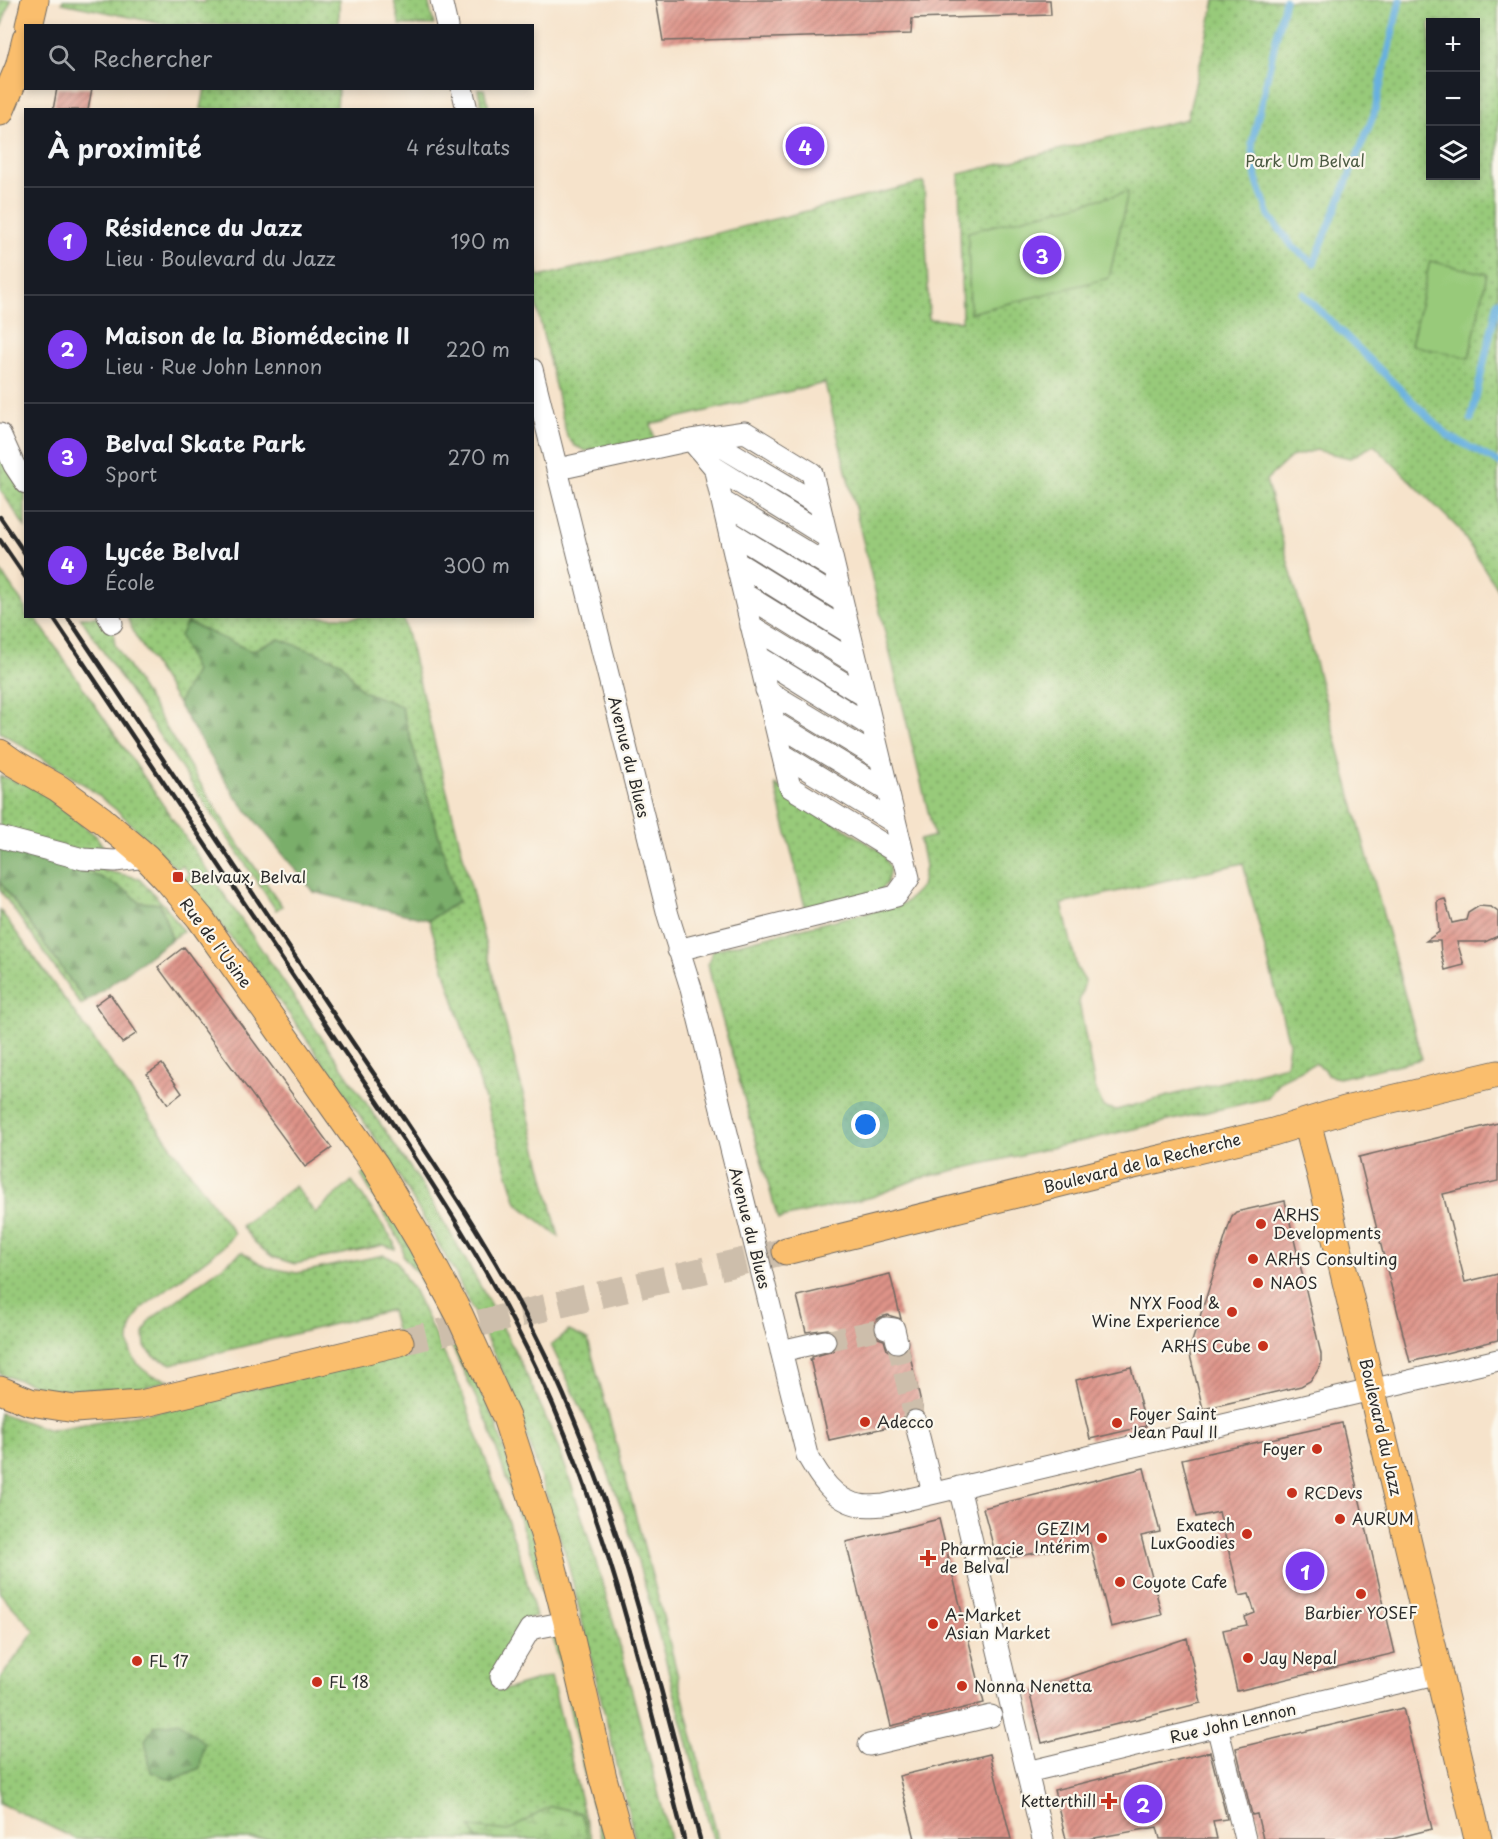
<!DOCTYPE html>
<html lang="fr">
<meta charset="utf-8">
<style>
:root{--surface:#171b24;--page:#242831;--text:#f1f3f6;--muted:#9ea1a6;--line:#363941;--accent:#7c3aed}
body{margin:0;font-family:"Playpen Sans",sans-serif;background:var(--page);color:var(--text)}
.controls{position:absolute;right:18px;top:18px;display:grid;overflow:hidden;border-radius:0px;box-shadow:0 3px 9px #0003}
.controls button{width:54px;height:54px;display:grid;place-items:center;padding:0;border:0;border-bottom:2px solid var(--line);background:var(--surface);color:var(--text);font:30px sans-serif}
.you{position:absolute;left:866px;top:1125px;width:21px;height:21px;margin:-15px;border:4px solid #fff;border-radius:50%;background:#1a73e8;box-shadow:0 0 0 9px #1a73e833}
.badge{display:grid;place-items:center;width:39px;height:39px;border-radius:50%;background:var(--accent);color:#fff;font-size:20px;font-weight:700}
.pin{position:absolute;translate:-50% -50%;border:3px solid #fff;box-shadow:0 2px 6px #0006}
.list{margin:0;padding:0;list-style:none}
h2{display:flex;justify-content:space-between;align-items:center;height:78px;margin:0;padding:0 24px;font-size:26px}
h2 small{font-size:20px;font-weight:400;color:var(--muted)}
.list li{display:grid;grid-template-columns:39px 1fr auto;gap:18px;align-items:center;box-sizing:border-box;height:108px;padding:0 24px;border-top:2px solid var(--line)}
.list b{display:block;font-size:22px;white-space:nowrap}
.list p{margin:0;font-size:20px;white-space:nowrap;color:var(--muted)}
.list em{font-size:20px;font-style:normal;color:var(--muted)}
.icon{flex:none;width:33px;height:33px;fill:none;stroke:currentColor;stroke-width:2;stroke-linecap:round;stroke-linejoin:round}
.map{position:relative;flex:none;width:1498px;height:1839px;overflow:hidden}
.search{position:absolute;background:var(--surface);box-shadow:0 3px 9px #0003;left:24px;top:24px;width:510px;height:66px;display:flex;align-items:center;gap:15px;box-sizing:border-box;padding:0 21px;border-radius:0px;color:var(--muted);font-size:22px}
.panel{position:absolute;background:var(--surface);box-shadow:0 3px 9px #0003;left:24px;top:108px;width:510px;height:510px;border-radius:0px}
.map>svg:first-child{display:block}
</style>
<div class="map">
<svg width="1498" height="1839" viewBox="0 0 1498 1839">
<defs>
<pattern id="grass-dots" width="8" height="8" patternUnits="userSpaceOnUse" patternTransform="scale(1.5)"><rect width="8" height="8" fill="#98ca7a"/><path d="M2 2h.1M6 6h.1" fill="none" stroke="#7ca464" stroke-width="1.8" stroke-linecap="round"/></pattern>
<pattern id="forest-firs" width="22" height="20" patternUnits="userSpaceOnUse" patternTransform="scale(1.5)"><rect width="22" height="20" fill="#7aae6a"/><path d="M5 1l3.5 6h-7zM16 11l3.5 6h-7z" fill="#648e57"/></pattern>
<pattern id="wetland-marsh" width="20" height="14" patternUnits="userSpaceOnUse" patternTransform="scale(1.5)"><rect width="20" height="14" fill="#98ca7a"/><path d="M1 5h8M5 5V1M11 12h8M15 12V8" fill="none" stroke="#7ca464"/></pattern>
<pattern id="building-hatch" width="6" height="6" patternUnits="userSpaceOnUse" patternTransform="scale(1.5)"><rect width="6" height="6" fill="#de9388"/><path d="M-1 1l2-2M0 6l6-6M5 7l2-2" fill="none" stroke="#b4786f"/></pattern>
</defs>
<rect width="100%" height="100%" fill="#fbf7ec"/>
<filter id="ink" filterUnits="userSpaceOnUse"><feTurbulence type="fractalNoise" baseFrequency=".0167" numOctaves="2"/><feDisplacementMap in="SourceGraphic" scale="12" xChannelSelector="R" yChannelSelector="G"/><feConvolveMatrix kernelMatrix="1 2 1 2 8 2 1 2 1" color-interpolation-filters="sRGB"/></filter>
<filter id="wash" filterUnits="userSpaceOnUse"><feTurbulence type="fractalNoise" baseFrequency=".008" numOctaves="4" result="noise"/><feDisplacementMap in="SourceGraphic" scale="24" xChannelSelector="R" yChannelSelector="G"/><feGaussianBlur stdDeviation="1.35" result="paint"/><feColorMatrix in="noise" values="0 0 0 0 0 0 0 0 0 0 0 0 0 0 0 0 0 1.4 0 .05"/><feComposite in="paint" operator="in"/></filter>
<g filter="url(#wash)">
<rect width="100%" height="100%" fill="#f6e3cb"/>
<path fill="url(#grass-dots)" stroke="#627a52" stroke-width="1.5" fill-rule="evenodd" d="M0 0H11L0 30Z
M63 0H191L204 3 205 0H339V25H168L62 3Z
M394 0H428L434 25H400Z
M1215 0H1498V590L1460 530 1374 445 1350 458 1316 450 1291 457 1266 480 1422 1059 1339 1078 1327 1075 1325 1069 1315 1063 1279 1081 1268 1098 917 1179 872 1197 778 1219 712 983 708 963 713 950 905 903 921 887 925 866 920 840 934 836 825 383 651 424 655 441 586 451 575 446 567 437 533 291 532 254 539 277 924 182 929 319 962 321 959 174 1187 119ZM1430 22H1476V176H1430ZM1243 863 1289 1043 1286 1065 1116 1110 1103 1107 1095 1088 1079 1002 1085 981 1077 968 1062 904Z
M205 89H338L337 109H201Z
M478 89H484L489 109H482Z
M0 434 25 483V527L0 489Z
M0 570 25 607 26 616 35 617 422 1185C471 1268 520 1352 556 1442 575 1490 589 1540 604 1589 628 1672 649 1756 670 1839H635L567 1559 514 1396 454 1271 387 1155 292 1018 210 910 184 879 189 874 182 865 177 869 120 813 85 785 0 732Z
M80 617H108L112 623 115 645 231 833 282 906 276 910Z
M127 617H403L559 1237 517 1203 429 920 458 902 401 706 362 691 341 662 279 639 251 651 187 622 180 636 195 671 178 704 135 635Z
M0 776 36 787 96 836 105 849 85 852 0 830Z
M775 785 882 852 890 868 887 883 876 894 806 911Z
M0 847 138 878 167 908 183 931 172 939 160 904 139 902 129 892 0 850Z
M0 882 86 1002 81 1005 0 890Z
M0 910 234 1233 225 1245 143 1307C124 1331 122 1357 151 1375 157 1377 164 1378 170 1380L141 1388 51 1390 0 1374Z
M366 1171 429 1279 495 1421 535 1541 554 1613 548 1614 532 1557 489 1426 418 1274 403 1256 402 1245 361 1175Z
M352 1181 394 1242 395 1249 384 1245 295 1264 273 1257 259 1247 241 1226 295 1186 315 1213Z
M242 1252 266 1267 297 1273 384 1255 397 1261 407 1281 412 1287 460 1387 520 1556 535 1613 536 1616 522 1620 494 1677 501 1691 551 1676 585 1818 592 1839H76L0 1803V1679L35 1631 0 1593V1413L50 1430 175 1408 402 1352 391 1310 172 1364 155 1357 145 1347 144 1334 150 1320Z
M569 1331 588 1340 664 1620 718 1839H713L656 1624 624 1514 591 1429 551 1345Z
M560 1637 609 1839H602C581 1773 571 1705 553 1638Z"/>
<path fill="url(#forest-firs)" stroke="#526c4a" stroke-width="1.5" d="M187 622 251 651 279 639 341 662 362 691 401 706 458 902 429 920 314 892 235 796 178 704 195 671 180 636Z
M0 850 100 877 129 892 139 902 160 904 172 939 86 1002 0 882Z
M179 1722 204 1743 200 1768 173 1780 151 1772 145 1740 155 1726Z"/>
<path fill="url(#wetland-marsh)" stroke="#627a52" stroke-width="1.5" d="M551 1806 581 1813 588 1839H477L470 1827 508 1831Z"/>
<path fill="#98ca7a" stroke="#627a52" stroke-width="1.5" d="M1128 192 1109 278 970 313 968 232Z
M1430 261 1487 274 1469 358 1411 345Z"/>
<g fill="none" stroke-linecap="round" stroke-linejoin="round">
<path stroke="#68b0df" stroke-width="7" d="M1285 0 1252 143 1256 178 1269 215 1293 247 1314 263 1374 114 1400 0
M1303 294 1447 435 1498 462
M1471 419 1498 301"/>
</g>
<g id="blocks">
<path fill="url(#building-hatch)" d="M656 0H1050L1051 15 912 19 911 34 663 41Z
M57 88H92L88 110H53Z
M1445 899 1452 923 1466 920 1468 913 1479 906 1491 907 1498 912V936L1485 942H1457L1464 965 1445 970 1441 953 1440 941H1426L1439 932 1437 901Z
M184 947 332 1148 305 1167 158 967Z
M110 994 137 1033 122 1043 95 1005Z
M162 1064 182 1093 168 1104 147 1074Z
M1498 1123V1181L1443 1194 1465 1282 1498 1274V1340L1410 1362 1359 1157Z
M1285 1201 1321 1354V1364L1316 1373 1310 1381 1301 1386 1203 1409 1189 1351 1232 1216 1236 1212Z
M890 1274 901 1319 888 1315 881 1317 876 1320 873 1326 874 1332 878 1338 884 1340 887 1350 893 1354H900L908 1347 923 1412 918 1409H911L906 1412 903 1417V1424L829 1440 810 1359H812V1357L833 1351 837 1345V1339L835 1333 828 1329 806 1332 797 1296Z
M1131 1367 1146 1426 1090 1439 1076 1380Z
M1342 1423 1395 1653 1237 1691 1223 1630 1247 1625 1245 1617 1255 1613 1249 1594 1240 1596 1219 1512 1196 1517 1182 1459Z
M1144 1468 1160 1532 1141 1536 1162 1615 1111 1627 1090 1543 997 1560 983 1508Z
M939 1519 984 1703 891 1726 846 1542Z
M1187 1638 1201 1703 1042 1743 1029 1691Z
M1403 1708 1432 1829 1392 1839H1263L1257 1814 1252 1815 1236 1748Z
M1210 1752 1227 1819 1213 1821 1217 1839H1160L1157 1827 1089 1839H1066L1054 1790Z
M990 1754 1011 1839H915L899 1776Z"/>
</g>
</g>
<g filter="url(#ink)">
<use href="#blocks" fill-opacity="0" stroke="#726b63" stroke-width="1.5"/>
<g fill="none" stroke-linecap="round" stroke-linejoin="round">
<path stroke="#cdbeab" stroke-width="21" stroke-dasharray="21 10" stroke-linecap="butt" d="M825 1341 886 1328
M897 1342 915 1421"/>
<path stroke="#cdbeab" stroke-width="27" stroke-dasharray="27 14" stroke-linecap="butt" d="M400 1342 786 1251"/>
<g stroke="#726b63" stroke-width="23">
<path id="minor" d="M441 0 447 26
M462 88 467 110
M532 369 668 915 691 988 807 1455C819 1476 834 1501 860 1505 868 1507 877 1505 884 1505L1498 1360
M0 434 14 465 26 483
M707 438 819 505
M714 467 827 537
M558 469 691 440 745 432 812 473 850 633
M722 501 834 569
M729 531 842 601
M736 562 790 787 904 857
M744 594 857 664
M108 616 112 623
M751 626 865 696
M759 657 872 727
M766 690 880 759
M774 722 888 791
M782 754 895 823
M0 837 83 859 115 861 146 857
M678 950 896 896 909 878 850 633 736 562 714 467 691 440
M886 1328 894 1329 897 1342
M781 1351 825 1341
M915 1421 933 1493
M959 1487 1043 1839
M501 1677 530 1629 567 1622
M1217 1726 1245 1839
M869 1745 991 1716
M1027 1772 1439 1673"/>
</g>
<g stroke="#726b63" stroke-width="29">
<path id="major" d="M29 26 35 0
M0 112 19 67 26 39
M0 753 14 763 58 788 102 820 146 857 167 879 200 918 375 1165 420 1241 459 1314 506 1417 546 1540 567 1622 603 1778 620 1839
M1307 1122 1321 1176 1478 1839
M786 1251 1117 1169 1273 1132 1345 1110 1498 1074
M0 1390 30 1402 75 1409 141 1404 400 1342"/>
</g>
<use href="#minor" stroke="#fff" stroke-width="21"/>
<use href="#major" stroke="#fabe6d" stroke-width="27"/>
<path stroke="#2b2b2b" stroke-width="4.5" d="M0 517 26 555
M0 540 26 578
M52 616C144 754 236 891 328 1028 410 1149 495 1270 553 1405 613 1544 646 1693 684 1839
M67 616C159 754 251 891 343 1028 414 1134 489 1239 545 1354 619 1508 657 1675 700 1839"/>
</g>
</g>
<g fill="#c8321e" stroke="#fbf7ec" stroke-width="2">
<rect x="172" y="871" width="12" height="12" rx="3"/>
<circle cx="1261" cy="1224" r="6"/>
<circle cx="1253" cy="1259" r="6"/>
<circle cx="1258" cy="1283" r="6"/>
<circle cx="1232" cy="1312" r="6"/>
<circle cx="1263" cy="1346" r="6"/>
<circle cx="865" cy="1422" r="6"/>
<circle cx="1117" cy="1423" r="6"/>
<circle cx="1317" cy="1449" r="6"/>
<circle cx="1292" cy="1493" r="6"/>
<circle cx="1340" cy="1519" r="6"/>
<circle cx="1247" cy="1534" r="6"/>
<circle cx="1102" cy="1538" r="6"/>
<path d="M925 1549h6v6h6v6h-6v6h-6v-6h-6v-6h6z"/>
<circle cx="1120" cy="1582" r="6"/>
<circle cx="1361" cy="1594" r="6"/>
<circle cx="933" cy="1624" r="6"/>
<circle cx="1248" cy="1658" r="6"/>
<circle cx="137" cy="1661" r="6"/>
<circle cx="317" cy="1682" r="6"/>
<circle cx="962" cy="1686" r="6"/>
<path d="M1106 1792h6v6h6v6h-6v6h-6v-6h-6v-6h6z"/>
</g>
<g text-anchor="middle" stroke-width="4.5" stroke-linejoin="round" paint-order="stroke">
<g font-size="16" fill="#4c5b43" stroke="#fbf7ec">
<text x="1305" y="167">Park Um Belval</text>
</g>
<g font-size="16" fill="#2b2b2b" stroke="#fbf7ec">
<text transform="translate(629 757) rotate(76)" y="6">Avenue du Blues</text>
<text transform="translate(216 943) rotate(53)" y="6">Rue de l'Usine</text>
<text transform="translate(1142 1163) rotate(-14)" y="6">Boulevard de la Recherche</text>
<text transform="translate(750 1228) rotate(76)" y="6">Avenue du Blues</text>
<text transform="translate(1381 1427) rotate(77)" y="6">Boulevard du Jazz</text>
<text transform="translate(1233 1723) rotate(-13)" y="6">Rue John Lennon</text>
</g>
<g font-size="16" fill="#2b2b2b" stroke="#fbf7ec" text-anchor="start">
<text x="190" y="883">Belvaux, Belval</text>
<text x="1273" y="1221">ARHS<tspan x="1273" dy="18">Developments</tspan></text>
<text x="1265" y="1265">ARHS Consulting</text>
<text x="1270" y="1289">NAOS</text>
<text x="1220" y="1309" text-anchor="end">NYX Food &amp;<tspan x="1220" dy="18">Wine Experience</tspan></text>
<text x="1251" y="1352" text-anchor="end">ARHS Cube</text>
<text x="1129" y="1420">Foyer Saint<tspan x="1129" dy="18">Jean Paul II</tspan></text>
<text x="877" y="1428">Adecco</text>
<text x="1305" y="1455" text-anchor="end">Foyer</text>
<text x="1304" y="1499">RCDevs</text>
<text x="1352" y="1525">AURUM</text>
<text x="1235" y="1531" text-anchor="end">Exatech<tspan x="1235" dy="18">LuxGoodies</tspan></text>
<text x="1090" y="1535" text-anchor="end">GEZIM<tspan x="1090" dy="18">Intérim</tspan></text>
<text x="940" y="1555">Pharmacie<tspan x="940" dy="18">de Belval</tspan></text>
<text x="1132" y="1588">Coyote Cafe</text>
<text x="1361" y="1619" text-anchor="middle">Barbier YOSEF</text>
<text x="945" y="1621">A-Market<tspan x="945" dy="18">Asian Market</tspan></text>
<text x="1260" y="1664">Jay Nepal</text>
<text x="149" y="1667">FL 17</text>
<text x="329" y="1688">FL 18</text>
<text x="974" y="1692">Nonna Nenetta</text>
<text x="1096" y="1807" text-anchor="end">Ketterthill</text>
</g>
</g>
</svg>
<div class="controls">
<button>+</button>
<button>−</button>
<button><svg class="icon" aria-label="layers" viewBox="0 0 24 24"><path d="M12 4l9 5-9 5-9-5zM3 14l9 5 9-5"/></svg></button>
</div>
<div class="you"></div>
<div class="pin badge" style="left:1305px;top:1571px">1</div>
<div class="pin badge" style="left:1143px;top:1804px">2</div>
<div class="pin badge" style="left:1042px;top:255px">3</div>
<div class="pin badge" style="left:805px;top:146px">4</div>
<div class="search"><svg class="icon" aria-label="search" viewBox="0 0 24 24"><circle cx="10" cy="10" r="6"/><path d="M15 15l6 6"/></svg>Rechercher</div>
<section class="panel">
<h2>À proximité<small>4 résultats</small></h2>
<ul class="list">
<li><span class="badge">1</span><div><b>Résidence du Jazz</b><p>Lieu · Boulevard du Jazz</p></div><em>190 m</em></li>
<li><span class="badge">2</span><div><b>Maison de la Biomédecine II</b><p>Lieu · Rue John Lennon</p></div><em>220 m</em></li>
<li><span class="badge">3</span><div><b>Belval Skate Park</b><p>Sport</p></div><em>270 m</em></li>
<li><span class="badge">4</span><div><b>Lycée Belval</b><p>École</p></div><em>300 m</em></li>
</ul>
</section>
</div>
